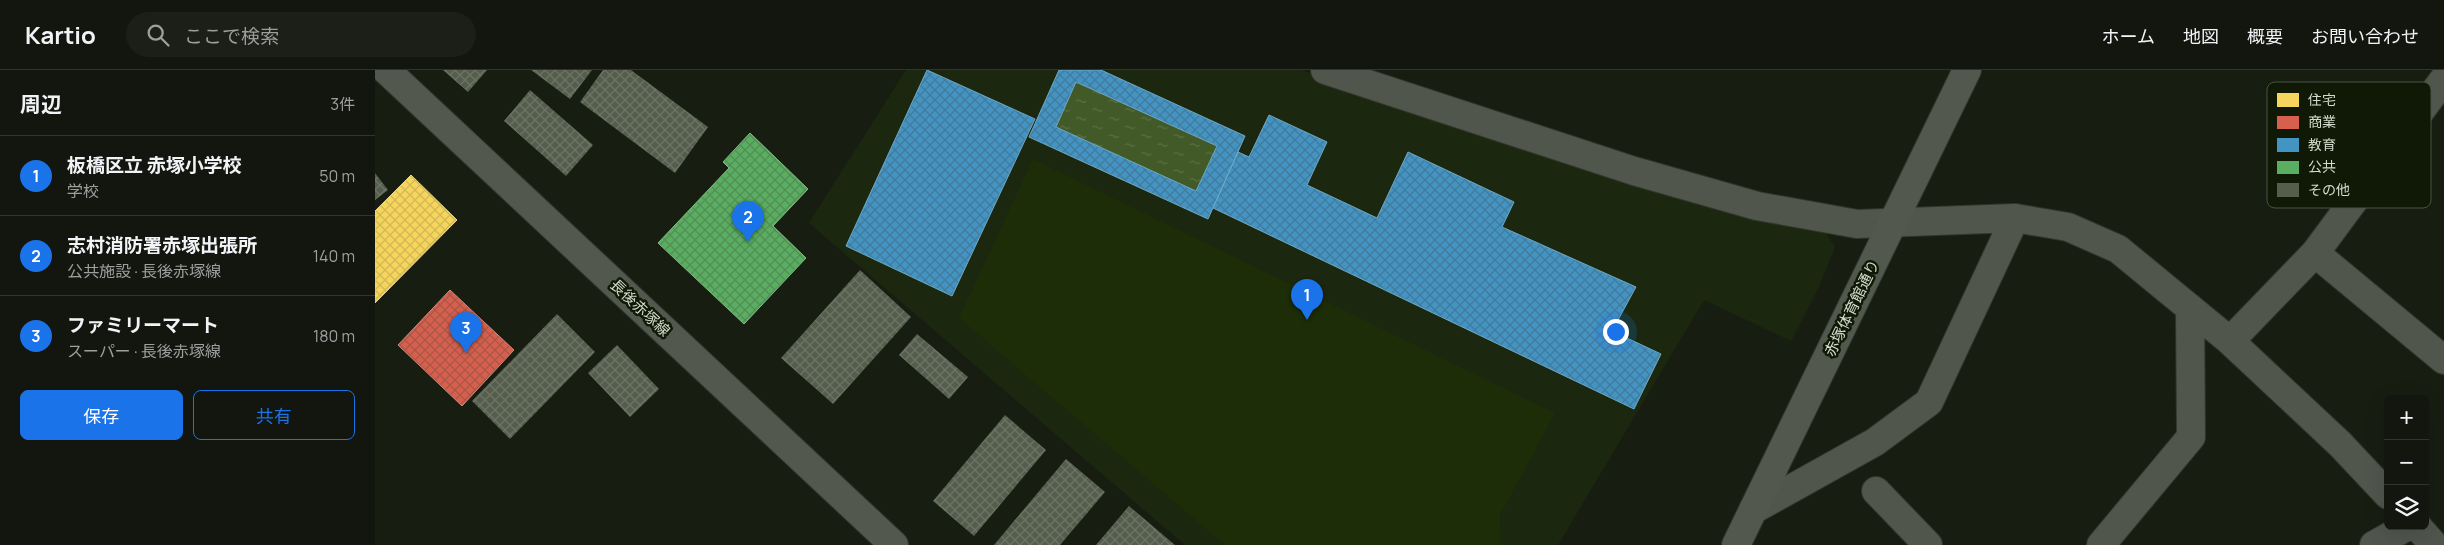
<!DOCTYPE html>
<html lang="ja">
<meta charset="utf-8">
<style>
:root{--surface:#12160e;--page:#1b1f17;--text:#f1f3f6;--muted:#9c9f9e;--line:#31352e;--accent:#1a73e8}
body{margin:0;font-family:Manrope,"Noto Sans JP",sans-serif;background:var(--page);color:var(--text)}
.controls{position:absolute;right:15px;bottom:15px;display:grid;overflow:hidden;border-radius:8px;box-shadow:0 5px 20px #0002}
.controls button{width:45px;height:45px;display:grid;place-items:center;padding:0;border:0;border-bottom:1px solid var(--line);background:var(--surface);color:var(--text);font:25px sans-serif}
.you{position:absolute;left:1240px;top:261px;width:18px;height:18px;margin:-12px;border:4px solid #fff;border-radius:50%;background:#1a73e8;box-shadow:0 0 0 8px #1a73e833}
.badge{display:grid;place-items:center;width:32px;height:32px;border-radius:50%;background:var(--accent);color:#fff;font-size:16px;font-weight:700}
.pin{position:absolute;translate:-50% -41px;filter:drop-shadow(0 1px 2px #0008)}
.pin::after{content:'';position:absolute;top:26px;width:18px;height:15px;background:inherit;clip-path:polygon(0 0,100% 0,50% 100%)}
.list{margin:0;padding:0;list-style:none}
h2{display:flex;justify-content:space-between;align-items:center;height:65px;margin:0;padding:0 20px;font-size:21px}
h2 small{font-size:16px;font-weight:400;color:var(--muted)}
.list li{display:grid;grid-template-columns:32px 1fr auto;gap:15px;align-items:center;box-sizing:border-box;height:80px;padding:0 20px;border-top:1px solid var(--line)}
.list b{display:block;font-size:19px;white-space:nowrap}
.list p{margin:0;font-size:16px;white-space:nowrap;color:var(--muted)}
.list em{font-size:16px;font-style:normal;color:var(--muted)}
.actions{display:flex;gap:10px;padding:15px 20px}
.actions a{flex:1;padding:11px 0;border:1px solid var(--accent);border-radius:8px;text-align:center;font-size:18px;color:var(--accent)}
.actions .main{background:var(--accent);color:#fff}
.icon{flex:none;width:28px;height:28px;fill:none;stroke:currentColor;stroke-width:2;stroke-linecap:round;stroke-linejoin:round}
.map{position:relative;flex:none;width:2069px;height:475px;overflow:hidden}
header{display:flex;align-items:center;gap:30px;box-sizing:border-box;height:70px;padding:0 25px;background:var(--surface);border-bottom:1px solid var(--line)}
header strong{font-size:24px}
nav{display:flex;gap:28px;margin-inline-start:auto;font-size:18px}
.search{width:350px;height:45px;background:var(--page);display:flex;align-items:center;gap:12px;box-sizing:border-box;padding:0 18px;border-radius:28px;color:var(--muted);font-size:19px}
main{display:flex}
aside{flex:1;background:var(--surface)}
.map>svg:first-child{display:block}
</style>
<header>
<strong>Kartio</strong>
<div class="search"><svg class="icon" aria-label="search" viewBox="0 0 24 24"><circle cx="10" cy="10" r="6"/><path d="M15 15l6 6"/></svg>ここで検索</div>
<nav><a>ホーム</a><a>地図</a><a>概要</a><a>お問い合わせ</a></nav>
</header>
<main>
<aside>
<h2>周辺<small>3件</small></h2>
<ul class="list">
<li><span class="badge">1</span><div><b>板橋区立 赤塚小学校</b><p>学校</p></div><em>50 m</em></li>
<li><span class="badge">2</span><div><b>志村消防署赤塚出張所</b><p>公共施設 · 長後赤塚線</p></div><em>140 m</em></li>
<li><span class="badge">3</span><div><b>ファミリーマート</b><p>スーパー · 長後赤塚線</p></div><em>180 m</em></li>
</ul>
<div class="actions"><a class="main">保存</a><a>共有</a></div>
</aside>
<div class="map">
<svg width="2069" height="475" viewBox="0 0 2069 475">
<defs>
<pattern id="water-ripples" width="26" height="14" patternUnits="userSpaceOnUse" patternTransform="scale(1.25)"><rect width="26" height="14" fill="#415a28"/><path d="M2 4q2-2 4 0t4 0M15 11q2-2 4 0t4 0" fill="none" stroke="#5c7146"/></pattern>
<pattern id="homes-cross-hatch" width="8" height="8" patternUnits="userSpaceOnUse" patternTransform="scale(1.25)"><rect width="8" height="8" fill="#f6d55c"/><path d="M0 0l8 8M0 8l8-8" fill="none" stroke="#d2b856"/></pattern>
<pattern id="shops-cross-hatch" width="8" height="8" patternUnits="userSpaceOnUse" patternTransform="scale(1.25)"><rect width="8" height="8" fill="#d6604d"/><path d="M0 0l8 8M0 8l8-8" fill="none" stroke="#a95748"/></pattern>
<pattern id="schools-cross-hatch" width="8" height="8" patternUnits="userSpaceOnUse" patternTransform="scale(1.25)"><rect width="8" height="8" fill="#4393c3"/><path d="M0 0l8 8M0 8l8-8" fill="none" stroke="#427b9b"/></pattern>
<pattern id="public-cross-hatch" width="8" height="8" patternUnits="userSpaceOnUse" patternTransform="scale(1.25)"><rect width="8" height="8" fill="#5aae61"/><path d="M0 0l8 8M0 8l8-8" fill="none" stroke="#528e56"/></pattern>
<pattern id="building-cross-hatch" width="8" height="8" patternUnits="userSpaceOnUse" patternTransform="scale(1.25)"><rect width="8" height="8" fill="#555d4d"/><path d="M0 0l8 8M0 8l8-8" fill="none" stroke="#6d7465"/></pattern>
</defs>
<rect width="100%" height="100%" fill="#181d12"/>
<path fill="#1b280f" d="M531 0H928L958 13 1448 159 1460 177 1443 219 1416 271 1329 230 1183 475H810L434 153Z"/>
<path fill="#1c2d08" d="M658 89 1180 343 1125 445 1126 475H850L584 248Z"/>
<path fill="url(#water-ripples)" d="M701 12 842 76 821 121 681 57Z"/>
<path fill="url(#homes-cross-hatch)" stroke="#ecd77e" d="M36 105 82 150 0 233V141Z"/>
<path fill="url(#shops-cross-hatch)" stroke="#d58574" d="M75 220 139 280 87 336 23 275Z"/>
<path fill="url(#schools-cross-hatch)" stroke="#6ea9c6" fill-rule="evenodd" d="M552 0 660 49 577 226 471 176Z
M684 0H726L870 66 833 149 654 67ZM701 12 842 76 821 121 681 57Z
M894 45 952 72 932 115 1002 148 1033 82 1139 132 1127 157 1261 217 1237 261 1286 284 1259 339 838 138 863 82 874 87Z"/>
<path fill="url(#public-cross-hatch)" stroke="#7fbc82" d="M375 63 433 119 398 156 431 188 369 254 283 173 354 98 348 92Z"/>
<path fill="url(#building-cross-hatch)" d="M68 0H112L93 22Z
M156 0H217L195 29Z
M228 0H256L333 57 300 103 205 32Z
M155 20 218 75 191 106 129 51Z
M0 103 13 120 0 130Z
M485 200 536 247 458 334 406 288Z
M182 244 220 282 135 369 97 331Z
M542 264 593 307 574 329 524 285Z
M242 275 284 319 255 347 213 303Z
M630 345 671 380 599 466 558 431Z
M691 389 730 422 685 475H619Z
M754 436 800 475H721Z"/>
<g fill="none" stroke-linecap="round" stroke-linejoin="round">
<g stroke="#32372d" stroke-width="30">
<path id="street" d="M950 0 1259 101 1382 136 1482 154 1640 148 1693 157 1743 179 1855 271 1965 374 2013 425
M1940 183 2069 290
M1855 271 1940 183 2069 9
M1501 421 1553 475
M1378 440 1500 372 1554 332 1640 148
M2042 456 2059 475
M1726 475 1816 367 1815 238
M1999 475 2033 456"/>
</g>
<g stroke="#32372d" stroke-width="30">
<path id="secondary" d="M11 0 519 475
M1361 475 1592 0"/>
</g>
<use href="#street" stroke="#51564d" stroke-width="28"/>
<use href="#secondary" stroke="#53584e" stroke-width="28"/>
</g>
<g text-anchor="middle" stroke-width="5" stroke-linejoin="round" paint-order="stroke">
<g font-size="15" fill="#d4dbce" stroke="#0f1906">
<text transform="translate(265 238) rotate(43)" y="5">長後赤塚線</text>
<text transform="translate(1477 238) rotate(-64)" y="5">赤塚体育館通り</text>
</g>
</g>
<rect x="1892" y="12" width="164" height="126" rx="8" fill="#0f1906" stroke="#4a5342" stroke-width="1"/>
<rect x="1902" y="23" width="22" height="14" fill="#f6d55c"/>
<rect x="1902" y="46" width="22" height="13" fill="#d6604d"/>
<rect x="1902" y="68" width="22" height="14" fill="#4393c3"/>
<rect x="1902" y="91" width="22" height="13" fill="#5aae61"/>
<rect x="1902" y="113" width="22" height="14" fill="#555d4d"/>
<g font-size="14" fill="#d4dbce">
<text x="1933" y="35">住宅</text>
<text x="1933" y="57">商業</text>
<text x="1933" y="80">教育</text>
<text x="1933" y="102">公共</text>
<text x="1933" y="125">その他</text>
</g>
</svg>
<div class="controls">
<button>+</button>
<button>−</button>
<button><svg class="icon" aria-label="layers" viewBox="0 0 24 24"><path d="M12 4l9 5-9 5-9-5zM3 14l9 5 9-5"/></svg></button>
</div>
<div class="you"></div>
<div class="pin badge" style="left:932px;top:250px">1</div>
<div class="pin badge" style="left:373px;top:172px">2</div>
<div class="pin badge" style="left:91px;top:283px">3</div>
</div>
</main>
